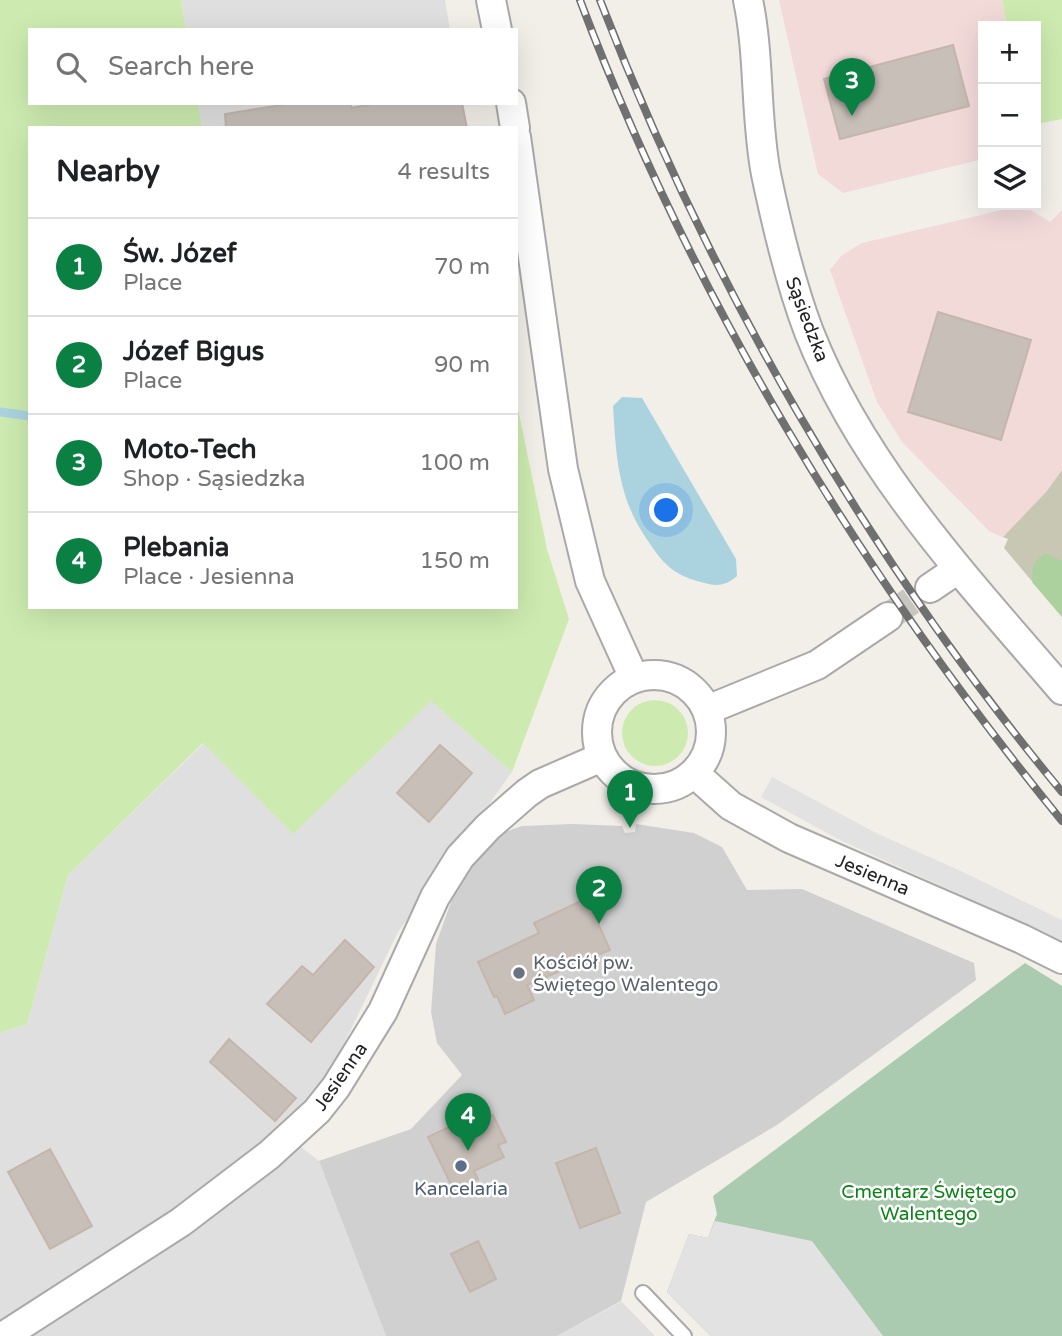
<!DOCTYPE html>
<meta charset="utf-8">
<style>
:root{--surface:#fff;--page:#f6f6f6;--text:#202124;--muted:#757577;--line:#e0e0e0;--accent:#0b8043}
body{margin:0;font-family:"Varela Round",sans-serif;background:var(--page);color:var(--text)}
.controls{position:absolute;right:21px;top:21px;display:grid;overflow:hidden;border-radius:0px;box-shadow:0 7px 28px #0002}
.controls button{width:63px;height:63px;display:grid;place-items:center;padding:0;border:0;border-bottom:2px solid var(--line);background:var(--surface);color:var(--text);font:35px sans-serif}
.you{position:absolute;left:667px;top:511px;width:24px;height:24px;margin:-18px;border:5px solid #fff;border-radius:50%;background:#1a73e8;box-shadow:0 0 0 10px #1a73e833}
.badge{display:grid;place-items:center;width:46px;height:46px;border-radius:50%;background:var(--accent);color:#fff;font-size:23px;font-weight:700}
.pin{position:absolute;translate:-50% -58px;filter:drop-shadow(0 2px 4px #0008)}
.pin::after{content:'';position:absolute;top:37px;width:24px;height:21px;background:inherit;clip-path:polygon(0 0,100% 0,50% 100%)}
.list{margin:0;padding:0;list-style:none}
h2{display:flex;justify-content:space-between;align-items:center;height:91px;margin:0;padding:0 28px;font-size:30px}
h2 small{font-size:23px;font-weight:400;color:var(--muted)}
.list li{display:grid;grid-template-columns:46px 1fr auto;gap:21px;align-items:center;box-sizing:border-box;height:98px;padding:0 28px;border-top:2px solid var(--line)}
.list b{display:block;font-size:26px;white-space:nowrap}
.list p{margin:0;font-size:23px;white-space:nowrap;color:var(--muted)}
.list em{font-size:23px;font-style:normal;color:var(--muted)}
.icon{flex:none;width:38px;height:38px;fill:none;stroke:currentColor;stroke-width:2;stroke-linecap:round;stroke-linejoin:round}
.map{position:relative;flex:none;width:1062px;height:1336px;overflow:hidden}
.search{position:absolute;background:var(--surface);box-shadow:0 7px 28px #0002;left:28px;top:28px;width:490px;height:77px;display:flex;align-items:center;gap:18px;box-sizing:border-box;padding:0 24px;border-radius:0px;color:var(--muted);font-size:26px}
.panel{position:absolute;background:var(--surface);box-shadow:0 7px 28px #0002;left:28px;top:126px;width:490px;height:483px;border-radius:0px}
.map>svg:first-child{display:block}
</style>
<div class="map">
<svg width="1062" height="1336" viewBox="0 0 1062 1336">
<rect width="100%" height="100%" fill="#f2efe9"/>
<path fill="#e0dfdf" d="M181 0H445L450 30H186Z
M198 103H462L467 128H202Z
M431 700 512 772 398 932 296 1143 319 1161 386 1336H0V1033L27 1024 68 875 204 743 293 833Z
M621 1301 655 1336H557L621 1302Z"/>
<path fill="#f2dad9" d="M779 0H1002L1007 26H983V159L843 193 818 174Z
M1023 205 1050 222 1062 210V470L1046 492 1003 537 990 532 902 442 877 402 830 270 842 255 862 243Z"/>
<path fill="#d0d0d0" d="M573 824 622 826 625 833 635 832 636 824 694 833 722 847 747 890 802 889 974 963 976 980 777 1125 646 1202 621 1301 557 1336H386L319 1161 411 1129 462 1075 437 1043 431 1012 436 944 452 899 483 850 502 833 522 826Z"/>
<path fill="#c7c7b4" d="M1062 470V617L1004 548 1008 539 1003 537 1046 492Z"/>
<path fill="#cdebb0" d="M0 0H181L186 30H30V103H198L202 128H30V607H516V399L547 549 569 619 512 772 431 701 293 834 203 743 68 875 27 1024 0 1033Z
M1002 0H1062V119L1036 124V26H1007Z
M622 733a33 33 0 1 1 66 0a33 33 0 1 1-66 0Z"/>
<path fill="#add19e" d="M1045 553 1062 561V617L1032 582 1033 564Z"/>
<path fill="#aacbaf" d="M1025 963 1062 986V1336H711L667 1292 689 1234 708 1238 717 1214 713 1196Z"/>
<path fill="#e2e2e2" d="M772 777 876 833 965 873 1062 920V945L1014 919 842 841 761 797Z
M715 1221 812 1241 883 1336H711L667 1292 689 1234 708 1238Z"/>
<path fill="#aad3df" d="M622 397 642 398 736 559 737 576C723 588 714 586 697 581 671 573 663 563 648 541 618 499 616 456 613 406Z"/>
<g fill="none" stroke-linecap="round" stroke-linejoin="round">
<path stroke="#aad3df" stroke-width="9" d="M0 412 30 416"/>
</g>
<path fill="#c7bfb8" stroke="#c4b6ab" stroke-width="2" d="M953 45 969 106 840 139 824 79Z
M294 103H351V108L379 103H462L467 128H226L225 114Z
M938 312 1031 340 1001 440 908 412Z
M440 745 472 773 429 822 397 793Z
M587 898 610 950 527 985 534 1000 505 1014 497 996 494 997 478 962 539 933 534 923Z
M345 940 374 967 311 1042 267 1004 302 966 313 975Z
M229 1039 296 1098 275 1121 210 1062Z
M482 1111 485 1118 493 1115 506 1142 498 1145 504 1157 474 1171 478 1179 454 1191 428 1137Z
M596 1148 620 1213 580 1228 556 1163Z
M50 1149 92 1226 50 1249 8 1172Z
M478 1241 496 1279 470 1292 451 1254Z"/>
<g fill="none" stroke-linecap="round" stroke-linejoin="round">
<path stroke="#c8c6c1" stroke-width="28" stroke-dasharray="28 14" stroke-linecap="butt" d="M888 617 930 588"/>
<g stroke="#a9a9a9" stroke-width="18">
<path id="service" d="M643 1293 684 1336"/>
</g>
<g stroke="#a9a9a9" stroke-width="32">
<path id="minor" d="M491 0 497 30
M748 0C760 57 755 117 766 174 777 227 790 282 809 332 863 469 968 580 1062 690
M511 103 515 128
M516 137 563 469 590 581 634 678
M930 588 958 569
M597 732a57 57 0 1 1 114 0a57 57 0 1 1-114 0Z
M707 710 817 665 888 617
M694 773 731 806 789 838 1022 939 1062 959
M4 1336 181 1222 269 1155 317 1111 336 1087 383 1011 435 897 460 857 488 827 527 793 540 784 602 757"/>
</g>
<use href="#service" stroke="#fff" stroke-width="14"/>
<use href="#minor" stroke="#fff" stroke-width="28"/>
<g stroke="#707070" stroke-width="8">
<path id="rail" d="M580 0C692 298 861 575 1062 821
M600 0C710 285 867 557 1062 792"/>
</g>
<use href="#rail" stroke="#fff" stroke-width="5" stroke-dasharray="16" stroke-linecap="butt"/>
</g>
<circle fill="#6b7280" stroke="#fff" stroke-width="2.5" cx="519" cy="973" r="7"/>
<circle fill="#5c6f8a" stroke="#fff" stroke-width="2.5" cx="461" cy="1166" r="7"/>
<g text-anchor="middle" stroke-width="5" stroke-linejoin="round" paint-order="stroke">
<g font-size="19" fill="#222" stroke="#fff">
<text transform="translate(808 319) rotate(69)" y="7">Sąsiedzka</text>
<text transform="translate(873 874) rotate(23)" y="7">Jesienna</text>
<text transform="translate(340 1076) rotate(-55)" y="7">Jesienna</text>
</g>
<g font-size="19" fill="#5b616d" stroke="#fff" text-anchor="start">
<text x="533" y="969">Kościół pw.<tspan x="533" dy="22">Świętego Walentego</tspan></text>
</g>
<g font-size="19" fill="#4e5e75" stroke="#fff">
<text x="461" y="1195">Kancelaria</text>
</g>
<g font-size="19" fill="#0c8416" stroke="#fff">
<text x="929" y="1198">Cmentarz Świętego<tspan x="929" dy="22">Walentego</tspan></text>
</g>
</g>
</svg>
<div class="controls">
<button>+</button>
<button>−</button>
<button><svg class="icon" aria-label="layers" viewBox="0 0 24 24"><path d="M12 4l9 5-9 5-9-5zM3 14l9 5 9-5"/></svg></button>
</div>
<div class="you"></div>
<div class="pin badge" style="left:630px;top:828px">1</div>
<div class="pin badge" style="left:599px;top:924px">2</div>
<div class="pin badge" style="left:852px;top:116px">3</div>
<div class="pin badge" style="left:468px;top:1151px">4</div>
<div class="search"><svg class="icon" aria-label="search" viewBox="0 0 24 24"><circle cx="10" cy="10" r="6"/><path d="M15 15l6 6"/></svg>Search here</div>
<section class="panel">
<h2>Nearby<small>4 results</small></h2>
<ul class="list">
<li><span class="badge">1</span><div><b>Św. Józef</b><p>Place</p></div><em>70 m</em></li>
<li><span class="badge">2</span><div><b>Józef Bigus</b><p>Place</p></div><em>90 m</em></li>
<li><span class="badge">3</span><div><b>Moto-Tech</b><p>Shop · Sąsiedzka</p></div><em>100 m</em></li>
<li><span class="badge">4</span><div><b>Plebania</b><p>Place · Jesienna</p></div><em>150 m</em></li>
</ul>
</section>
</div>
